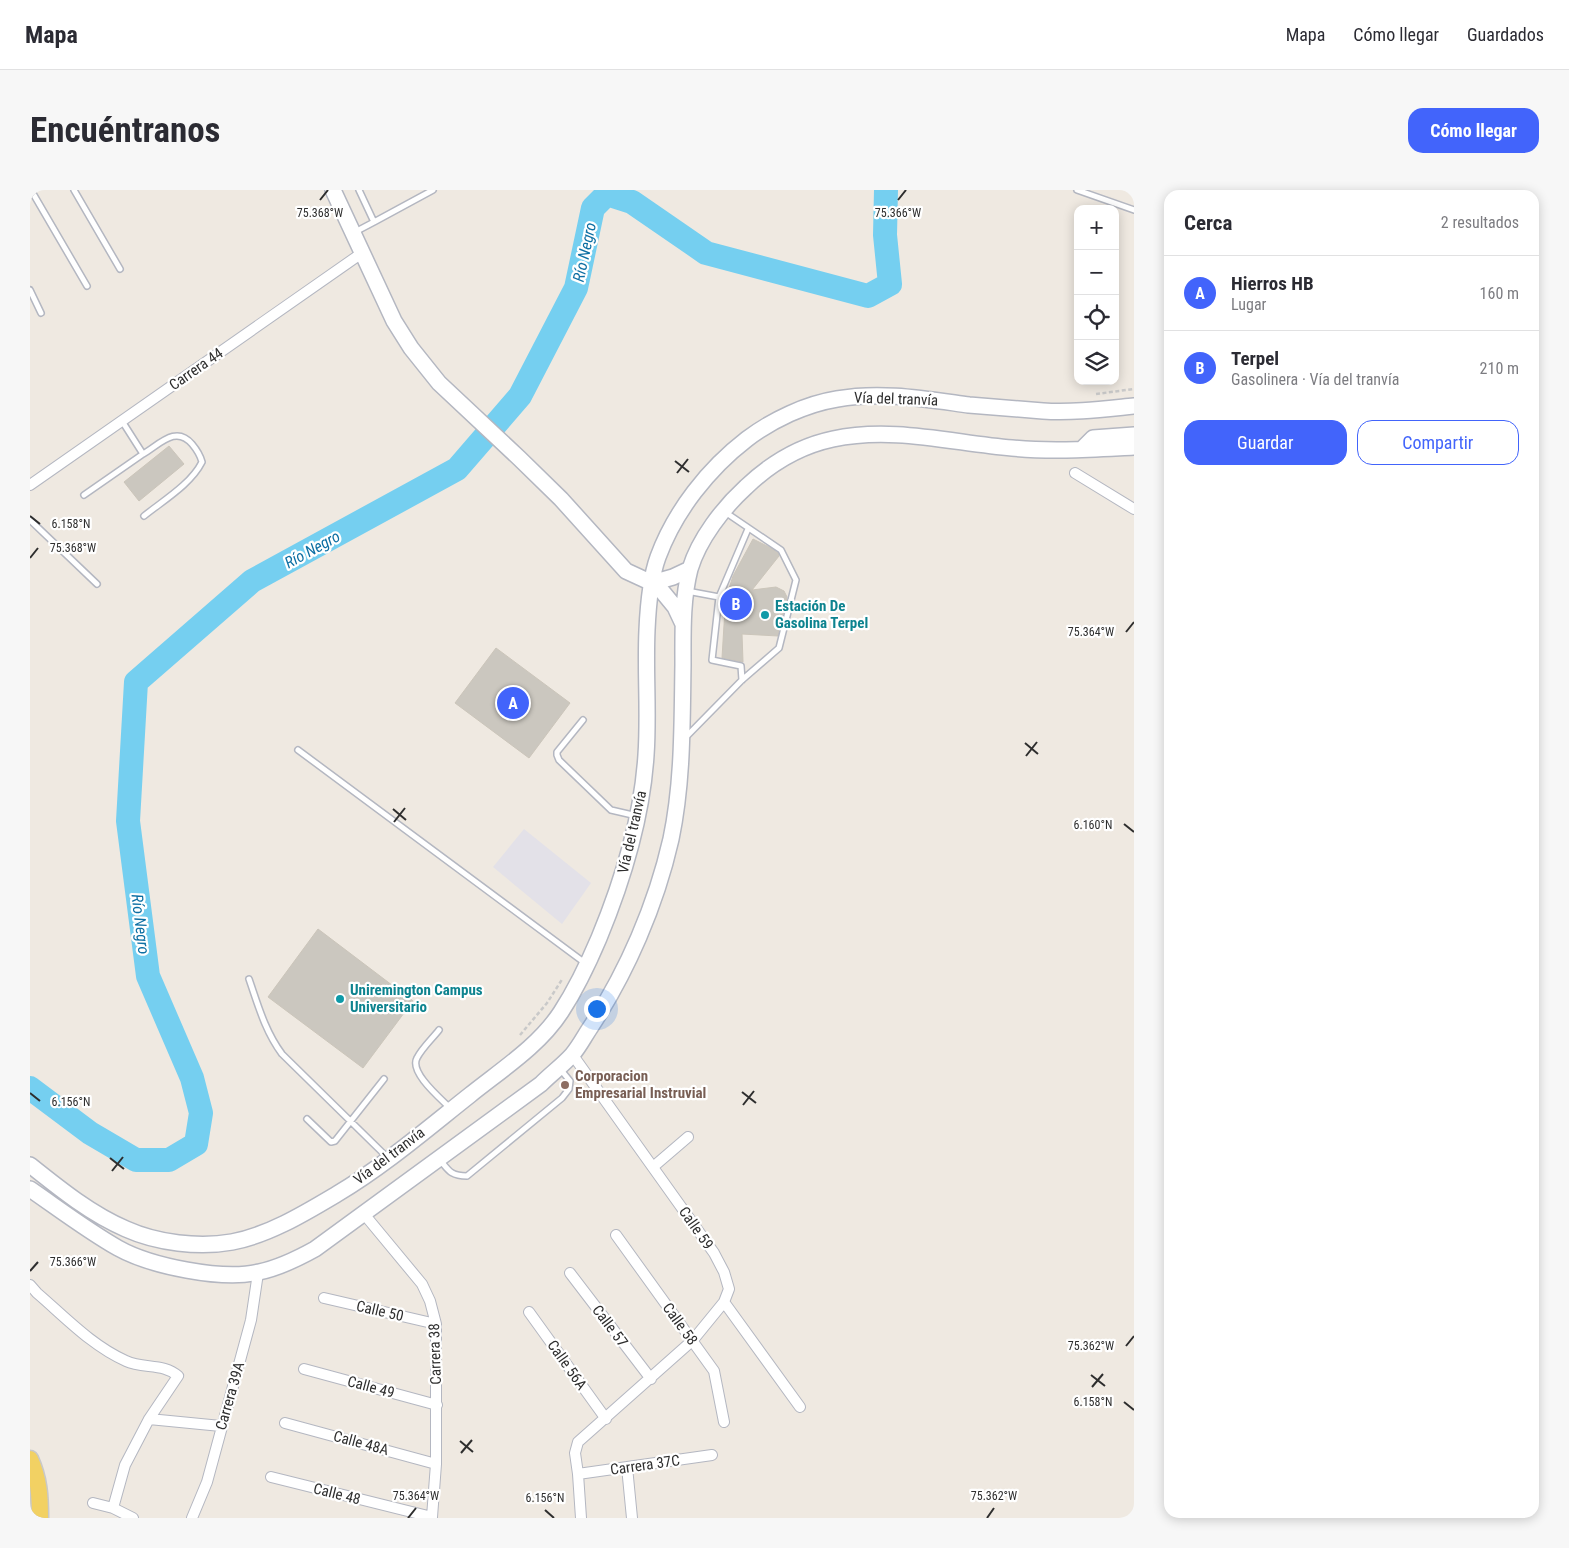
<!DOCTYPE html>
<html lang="es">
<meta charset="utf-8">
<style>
:root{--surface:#fff;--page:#f7f7f7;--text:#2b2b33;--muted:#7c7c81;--line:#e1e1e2;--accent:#4264fb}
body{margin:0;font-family:"Roboto Condensed",sans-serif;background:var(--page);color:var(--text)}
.controls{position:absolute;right:15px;top:15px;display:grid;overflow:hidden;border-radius:10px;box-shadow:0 2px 12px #0003}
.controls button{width:45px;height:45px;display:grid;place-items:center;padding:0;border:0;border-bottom:1px solid var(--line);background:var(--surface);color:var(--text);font:25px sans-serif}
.you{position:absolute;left:566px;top:818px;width:18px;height:18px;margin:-12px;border:4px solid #fff;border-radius:50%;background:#1a73e8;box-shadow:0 0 0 8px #1a73e833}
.badge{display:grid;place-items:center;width:32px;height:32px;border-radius:50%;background:var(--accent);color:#fff;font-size:16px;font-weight:700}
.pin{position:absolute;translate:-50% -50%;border:2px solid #fff;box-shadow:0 1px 5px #0006}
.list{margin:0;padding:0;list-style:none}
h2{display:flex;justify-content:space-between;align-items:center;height:65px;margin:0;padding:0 20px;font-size:21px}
h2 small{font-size:16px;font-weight:400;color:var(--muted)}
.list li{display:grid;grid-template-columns:32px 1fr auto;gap:15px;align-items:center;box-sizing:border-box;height:75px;padding:0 20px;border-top:1px solid var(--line)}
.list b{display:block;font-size:19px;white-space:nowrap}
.list p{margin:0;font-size:16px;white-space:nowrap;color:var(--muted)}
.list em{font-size:16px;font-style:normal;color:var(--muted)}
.actions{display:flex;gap:10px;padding:15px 20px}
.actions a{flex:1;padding:11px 0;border:1px solid var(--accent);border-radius:15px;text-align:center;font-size:18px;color:var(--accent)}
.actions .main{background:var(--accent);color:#fff}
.icon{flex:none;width:28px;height:28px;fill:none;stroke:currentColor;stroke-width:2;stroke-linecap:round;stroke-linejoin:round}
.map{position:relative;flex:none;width:1104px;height:1328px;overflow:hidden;border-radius:15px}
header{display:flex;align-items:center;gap:30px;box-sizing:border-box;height:70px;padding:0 25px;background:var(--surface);border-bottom:1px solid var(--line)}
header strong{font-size:24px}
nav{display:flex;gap:28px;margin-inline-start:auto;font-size:18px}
.intro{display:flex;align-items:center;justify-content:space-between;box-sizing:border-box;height:120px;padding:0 30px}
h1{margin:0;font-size:35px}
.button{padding:12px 22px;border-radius:15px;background:var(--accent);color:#fff;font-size:18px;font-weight:700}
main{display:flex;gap:30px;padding:0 30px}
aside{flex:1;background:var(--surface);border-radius:15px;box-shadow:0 2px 12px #0003}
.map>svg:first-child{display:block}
</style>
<header>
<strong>Mapa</strong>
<nav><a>Mapa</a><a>Cómo llegar</a><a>Guardados</a></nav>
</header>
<div class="intro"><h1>Encuéntranos</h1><a class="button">Cómo llegar</a></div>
<main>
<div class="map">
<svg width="1104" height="1328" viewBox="0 0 1104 1328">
<rect width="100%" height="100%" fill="#efe9e1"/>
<path fill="#e3e1e8" d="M494 639 561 693 532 734 463 677Z"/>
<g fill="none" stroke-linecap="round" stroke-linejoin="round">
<path stroke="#75cff0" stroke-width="24" d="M0 898 60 943 106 970H139L166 954 171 923 162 888 118 786 98 631 106 492 222 391 427 279 490 206 546 98 563 18 577 4 602 12 676 63 838 106 860 94 855 45 856 0"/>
</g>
<path fill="#cbc7bf" stroke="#cbc5ba" d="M139 256 154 274 109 311 94 292Z
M723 349 741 358 748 363 749 366 722 400 746 397 754 401 757 407 748 446 712 444 713 472 692 468 694 435 696 408 703 386Z
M466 458 540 513 499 568 425 513Z
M288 739 383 811 333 878 238 807Z"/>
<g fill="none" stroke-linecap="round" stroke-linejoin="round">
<g stroke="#b4b7c1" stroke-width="8">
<path id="lane" d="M1 0 57 96
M44 0 90 79
M1047 0 1104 20
M344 32 403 0
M325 42 344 32 329 0
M0 100 11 123
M92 231 113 264C130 254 146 235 162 254 167 260 170 264 172 272 161 294 134 310 114 326
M54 305 113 264
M0 330 67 394
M657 401 689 407
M712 490 711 476 682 470 689 407 718 339
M553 530 527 562V565L529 570 581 620 607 626
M655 548 712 490 749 458 766 390 751 360 695 322
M268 560 555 773
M219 789C228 815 235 841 252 864L357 967
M409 840C402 849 392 858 387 868 379 882 410 908 420 918
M277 929 301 952 305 951 354 889
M410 970C419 981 421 986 437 986L532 908 539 899 540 891 531 880"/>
</g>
<g stroke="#b4b7c1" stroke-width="12">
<path id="street" d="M1045 283 1104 319
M0 295 332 63
M542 864 684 1063 694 1082 699 1099 694 1112 663 1150 548 1252 545 1263 548 1284 551 1328
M623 977 658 947
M586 1045 684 1181 694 1232
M540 1083 621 1189
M0 1095 7 1103C35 1127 62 1156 96 1171 113 1179 134 1173 148 1186L119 1229 95 1275 83 1318
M294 1108 406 1134
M694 1112 770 1217
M499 1122 576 1229
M274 1179 407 1215
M119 1229 191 1236
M255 1233 406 1274
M597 1277 602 1328
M548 1284 682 1265
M241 1287 402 1327 406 1274V1134L400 1111 392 1094 334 1024
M63 1313 83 1318 103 1328
M162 1328 177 1292 221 1130 228 1083"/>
</g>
<g stroke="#b4b7c1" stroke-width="18">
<path id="secondary" d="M303 0 364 131 381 158 409 193 489 268 531 309 596 381 622 393 631 400 645 417 653 434
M1052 259 1063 248 1104 245
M622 393 643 387 660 379
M0 975C30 999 61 1024 96 1039 127 1053 169 1058 202 1052 239 1045 275 1023 307 1004 354 976 397 939 440 905 471 880 509 856 531 822 546 799 558 774 569 748 593 690 612 628 616 565 619 523 615 482 617 440 618 417 620 389 628 367 645 321 678 279 717 249 742 230 776 214 807 209 851 201 895 209 939 215 963 217 988 219 1013 221 1043 223 1074 219 1104 216
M0 999C29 1019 58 1041 88 1058 120 1076 193 1091 229 1082 248 1078 267 1069 285 1059L511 894C521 884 533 875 542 865 549 857 554 847 560 838 597 782 626 715 641 649 653 592 652 533 653 475 653 443 652 410 660 379 669 349 693 318 716 297 740 274 770 256 803 249 862 236 923 253 982 258 1023 262 1064 259 1104 257"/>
</g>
<g stroke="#c9c9c9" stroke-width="19">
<path id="primary" d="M0 1269C9 1289 10 1306 10 1328"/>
</g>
<path stroke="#c9c9c9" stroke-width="2.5" stroke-dasharray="4 2.5" stroke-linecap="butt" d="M1066 204 1104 199
M490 845 517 813 533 788"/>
<use href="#lane" stroke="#fff" stroke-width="5"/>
<use href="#street" stroke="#fff" stroke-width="10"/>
<use href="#secondary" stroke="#fff" stroke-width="15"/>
<use href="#primary" stroke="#f2d163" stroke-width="16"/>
</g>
<path fill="none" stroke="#2e2e2e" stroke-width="2" d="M290 10 298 0M868 10 876 0M645 271 659 282M647 283 658 269M0 326 10 334M0 368 8 358M1096 442 1104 432M995 553 1008 564M996 566 1007 552M363 619 376 630M364 632 375 618M1094 634 1104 642M712 902 726 913M0 903 10 911M713 915 724 901M80 968 94 979M82 981 93 967M0 1081 8 1072M1096 1156 1104 1146M1061 1185 1075 1196M1062 1197 1073 1184M1094 1212 1104 1220M430 1251 443 1262M431 1263 442 1250M515 1320 524 1328M378 1328 386 1318M957 1328 964 1318"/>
<g fill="#0f9aa8" stroke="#fff" stroke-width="2">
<circle cx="735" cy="425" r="5"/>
<circle cx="310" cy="809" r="5"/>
</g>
<circle fill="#8d6e63" stroke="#fff" stroke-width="2" cx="535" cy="895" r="5"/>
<g text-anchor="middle" stroke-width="4.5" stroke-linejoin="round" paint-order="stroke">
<g font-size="15" fill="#2e2e2e" stroke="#fff">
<text transform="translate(166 179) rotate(-35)" y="5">Carrera 44</text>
<text transform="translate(866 209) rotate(2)" y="5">Vía del tranvía</text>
<text transform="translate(602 642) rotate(-77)" y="5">Vía del tranvía</text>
<text transform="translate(359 966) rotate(-37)" y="5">Vía del tranvía</text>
<text transform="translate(666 1038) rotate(55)" y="5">Calle 59</text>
<text transform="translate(350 1121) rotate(13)" y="5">Calle 50</text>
<text transform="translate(650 1134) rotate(54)" y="5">Calle 58</text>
<text transform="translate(580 1136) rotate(53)" y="5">Calle 57</text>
<text transform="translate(405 1164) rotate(-92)" y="5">Carrera 38</text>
<text transform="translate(537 1175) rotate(55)" y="5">Calle 56A</text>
<text transform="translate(341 1197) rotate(15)" y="5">Calle 49</text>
<text transform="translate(200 1206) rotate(-74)" y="5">Carrera 39A</text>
<text transform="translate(331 1253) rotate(15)" y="5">Calle 48A</text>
<text transform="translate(615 1275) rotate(-8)" y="5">Carrera 37C</text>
<text transform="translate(307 1304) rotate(14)" y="5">Calle 48</text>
</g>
<g font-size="15" font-weight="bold" fill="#0d838f" stroke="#fff" text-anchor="start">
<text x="745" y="421">Estación De<tspan x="745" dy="17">Gasolina Terpel</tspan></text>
<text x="320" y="805">Uniremington Campus<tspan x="320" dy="17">Universitario</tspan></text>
</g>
<g font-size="15" font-weight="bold" fill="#785e54" stroke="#fff" text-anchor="start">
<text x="545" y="891">Corporacion<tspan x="545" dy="17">Empresarial Instruvial</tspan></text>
</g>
<g font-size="16" font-style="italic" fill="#0d6fa3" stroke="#fff">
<text transform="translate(554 62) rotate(-78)" y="6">Río Negro</text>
<text transform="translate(282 359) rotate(-29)" y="6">Río Negro</text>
<text transform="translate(111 734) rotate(83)" y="6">Río Negro</text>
</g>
</g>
<g font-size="12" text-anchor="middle" fill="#2e2e2e" stroke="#fff" stroke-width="4.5" stroke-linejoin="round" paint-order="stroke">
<text x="290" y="27">75.368°W</text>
<text x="868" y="27">75.366°W</text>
<text x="41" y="338">6.158°N</text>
<text x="43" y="362">75.368°W</text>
<text x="1061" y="446">75.364°W</text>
<text x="1063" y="639">6.160°N</text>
<text x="41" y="916">6.156°N</text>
<text x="43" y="1076">75.366°W</text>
<text x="1061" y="1160">75.362°W</text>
<text x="1063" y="1216">6.158°N</text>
<text x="386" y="1310">75.364°W</text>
<text x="964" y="1310">75.362°W</text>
<text x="515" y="1312">6.156°N</text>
</g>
</svg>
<div class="controls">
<button>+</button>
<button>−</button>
<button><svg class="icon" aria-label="locate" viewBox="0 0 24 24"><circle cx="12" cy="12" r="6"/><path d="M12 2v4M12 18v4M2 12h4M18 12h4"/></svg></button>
<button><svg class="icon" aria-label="layers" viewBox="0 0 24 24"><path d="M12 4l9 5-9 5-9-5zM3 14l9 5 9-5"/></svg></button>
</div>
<div class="you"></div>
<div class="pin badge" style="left:483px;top:513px">A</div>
<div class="pin badge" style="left:706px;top:414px">B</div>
</div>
<aside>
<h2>Cerca<small>2 resultados</small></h2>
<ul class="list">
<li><span class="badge">A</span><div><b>Hierros HB</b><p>Lugar</p></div><em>160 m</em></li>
<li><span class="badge">B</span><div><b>Terpel</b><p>Gasolinera · Vía del tranvía</p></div><em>210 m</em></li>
</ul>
<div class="actions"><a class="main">Guardar</a><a>Compartir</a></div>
</aside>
</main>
